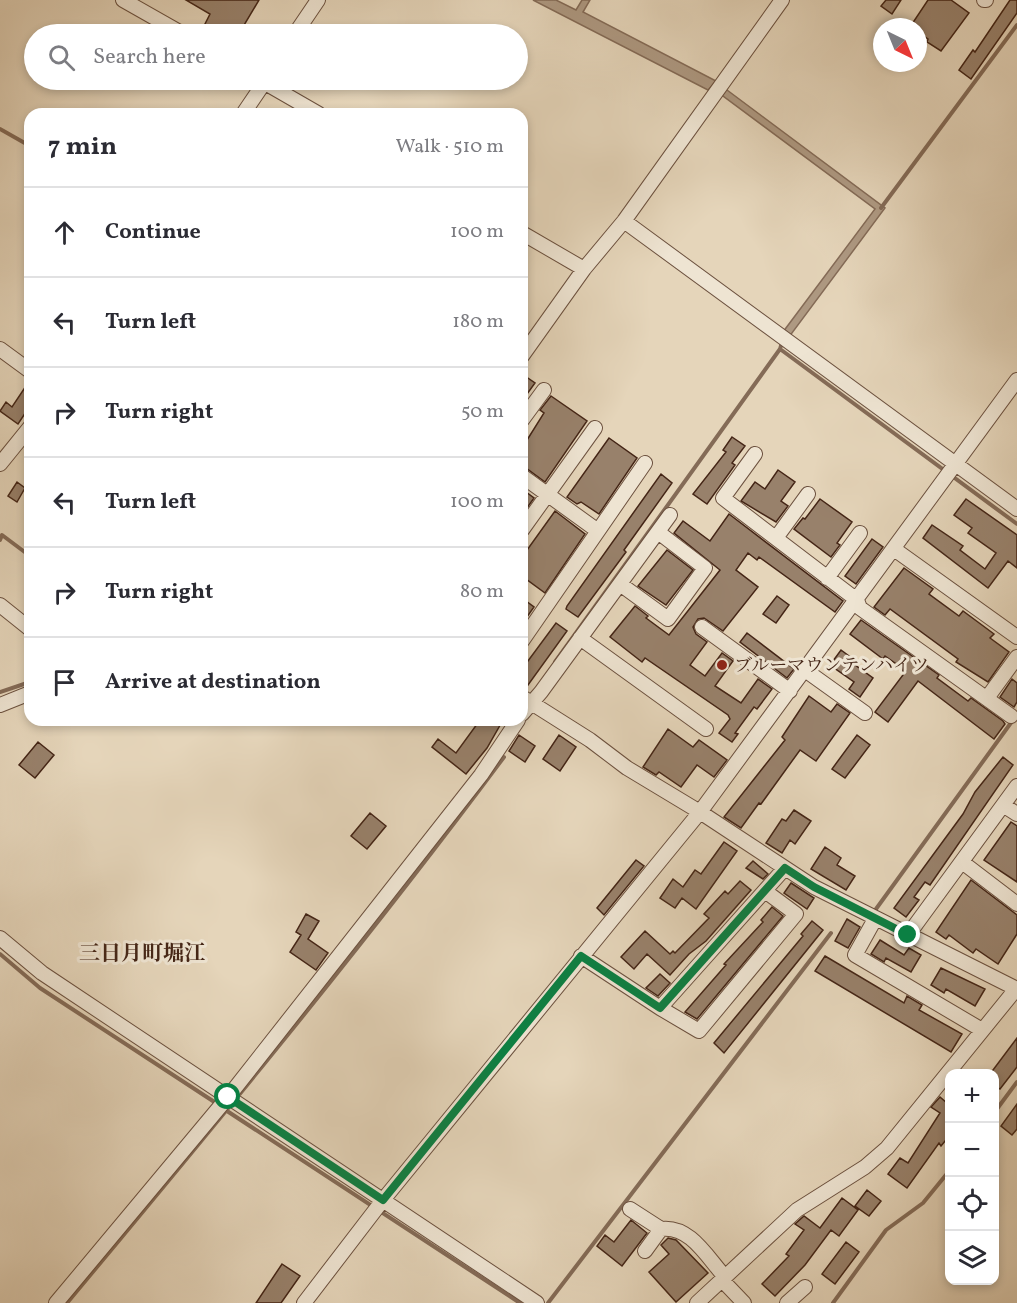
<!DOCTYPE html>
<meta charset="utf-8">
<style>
:root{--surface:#fff;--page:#f2f2f3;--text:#2b2b33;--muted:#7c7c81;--line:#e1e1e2}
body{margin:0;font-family:Vollkorn,"Noto Serif JP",serif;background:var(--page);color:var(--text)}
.controls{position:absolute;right:18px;bottom:18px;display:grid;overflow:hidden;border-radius:12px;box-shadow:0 3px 9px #0003}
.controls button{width:54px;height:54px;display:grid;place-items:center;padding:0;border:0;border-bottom:2px solid var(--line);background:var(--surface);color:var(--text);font:30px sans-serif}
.compass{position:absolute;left:873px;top:18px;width:54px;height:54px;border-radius:50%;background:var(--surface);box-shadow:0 3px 9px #0003;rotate:137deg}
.stop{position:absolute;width:18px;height:18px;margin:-14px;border:4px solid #0b8043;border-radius:50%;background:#fff}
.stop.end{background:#0b8043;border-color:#fff;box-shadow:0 2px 6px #0008}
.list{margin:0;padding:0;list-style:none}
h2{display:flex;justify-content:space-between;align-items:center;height:78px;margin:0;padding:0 24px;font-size:26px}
h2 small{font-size:20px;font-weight:400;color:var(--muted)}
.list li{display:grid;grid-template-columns:39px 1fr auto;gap:18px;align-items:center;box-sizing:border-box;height:90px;padding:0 24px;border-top:2px solid var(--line)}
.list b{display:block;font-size:22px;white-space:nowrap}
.list em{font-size:20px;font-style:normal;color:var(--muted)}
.icon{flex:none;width:33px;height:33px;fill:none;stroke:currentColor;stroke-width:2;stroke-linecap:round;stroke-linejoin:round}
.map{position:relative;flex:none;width:1017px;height:1303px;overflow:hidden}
.search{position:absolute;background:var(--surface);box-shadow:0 3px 9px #0003;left:24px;top:24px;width:504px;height:66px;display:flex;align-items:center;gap:15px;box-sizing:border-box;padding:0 21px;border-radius:33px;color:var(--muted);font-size:22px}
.panel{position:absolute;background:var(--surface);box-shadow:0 3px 9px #0003;left:24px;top:108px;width:504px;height:618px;border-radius:18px}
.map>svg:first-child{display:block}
</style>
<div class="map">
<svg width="1017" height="1303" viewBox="0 0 1017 1303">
<rect width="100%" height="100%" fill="#e5d5ba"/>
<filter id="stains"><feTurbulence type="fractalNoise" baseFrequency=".00333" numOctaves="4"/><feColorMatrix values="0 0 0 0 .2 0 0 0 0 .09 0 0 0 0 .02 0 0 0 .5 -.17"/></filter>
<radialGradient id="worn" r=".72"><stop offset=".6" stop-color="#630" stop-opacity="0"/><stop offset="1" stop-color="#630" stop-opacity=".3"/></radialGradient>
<path fill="#ae9982" stroke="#846b57" stroke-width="1.5" d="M533 0H556L576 10 582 0H590L583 12 716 81 708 90Z
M723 87 885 208 789 337 783 332 875 209 719 93Z"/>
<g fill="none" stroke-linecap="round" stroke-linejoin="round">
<path stroke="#846b57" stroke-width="4" d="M0 129 30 146
M881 208 1017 25
M783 339 780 349 1017 524
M0 540 2 535 30 556
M555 662 780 349
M0 692 30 682
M876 909 1013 720
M0 954 40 988 219 1105
M227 1111 520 1303
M994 1113 1017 1082
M67 1303C216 1124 365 944 504 757
M548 1303 831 933
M833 1303 886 1230 923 1203 950 1170"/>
</g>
<path fill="#98816b" stroke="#442516" stroke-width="1.5" d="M186 0H259L240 32 237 30 234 34H223L205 24 210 14Z
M886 0H901L892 14 881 6Z
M928 0H951L969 13 941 51 927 42 928 39 918 32V27H910Z
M1010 0H1017V13L971 79 959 70 973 50 975 52Z
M522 374 535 383 522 401Z
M30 380V406L18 424 0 411 6 402 12 407Z
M551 396 587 421 545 482 522 465V448L544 413 540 410Z
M732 437 745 446 732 463 735 465 707 504 693 494 726 452 723 450Z
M609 438 637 458 599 514 581 502 577 504 567 497Z
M778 470 795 482 781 501 788 506 776 522 741 501 755 482 765 489Z
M661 474 672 483 624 550 626 552 578 617 566 609 567 606Z
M17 482 25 488 17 502 8 496Z
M522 489 534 498 522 515Z
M820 499 852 522 837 543 840 545 831 557 794 529 803 518 805 519Z
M966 499 1017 535V568L1008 561 988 588 923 538 932 525 963 546 960 550 985 569 996 553 968 533 972 528 954 515Z
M555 511 585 534 545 593 522 576V557Z
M729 514 843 601 835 612 759 557 757 560 748 553 736 570 758 587 723 631 704 618 698 619 693 627 696 634 707 642 690 665 705 676 722 653 733 661 715 686 741 703 758 679 772 689 757 709 754 707 735 733 738 734 732 742 719 733 730 719 728 715 645 658 642 662 610 637 635 606 648 616 646 618 669 635 720 570 674 533 683 521 710 541Z
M872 539 883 547 856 584 845 576Z
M667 550 693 570 666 605 638 586Z
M904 568 933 589 929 594 959 616 963 611 994 634 990 638 1009 652 988 682 956 662 958 659 890 609 885 615 874 607Z
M777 596 789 605 776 623 763 614Z
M522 598 534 607 522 624Z
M861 620 939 675 937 678 968 701 971 698 1003 721 1005 724 994 739 918 681 888 722 875 712 906 671 885 656 883 659 850 634Z
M556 623 567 631 528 685 522 681V669Z
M747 633 794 669 787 678 740 642Z
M841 650 853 659 851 662 873 678 860 697 849 689 854 682 830 665Z
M1012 679 1017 683V702L1014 707 1000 697Z
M809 696 831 712 837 704 850 713 816 761 800 750 761 804 759 803 741 828 724 817 785 740 782 737Z
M480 720H503L487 748 466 774 432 747 438 739 456 753Z
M668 729 693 747 699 740 727 760 714 777 697 765 681 787 659 772 656 775 643 767Z
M519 735 535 746 525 762 509 751Z
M559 735 576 747 560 771 543 759Z
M857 735 870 745 845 778 832 769Z
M38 742 54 755 35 778 19 765Z
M1003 757 1013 765 930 885 925 882 914 897 919 900 906 917 894 908 963 814 975 792Z
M794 810 811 821 795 844 790 840 782 853 766 843 782 819 786 821Z
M370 813 386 826 367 849 351 836Z
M1011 822 1017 826V882L984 860Z
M724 842 737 851 696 909 682 898 675 908 660 898 673 879 683 887 695 870 701 874Z
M825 847 841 858 837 865 855 876 846 890 811 869Z
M636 860 644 866 604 915 597 908Z
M753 861 768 874 763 879 746 868Z
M971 880 1017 915V934L998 964 976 949 973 953 949 935 946 939 936 932Z
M740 881 751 890 706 941 689 954 670 975 647 954 634 969 621 957 645 931 670 954 673 951 675 953 709 918 704 914 725 891 728 894Z
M791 883 814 898 807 909 784 893Z
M772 907 783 916 697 1019 685 1012 726 965 724 964 763 922 761 920Z
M306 914 319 921 308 939 328 953 316 970 290 952 301 935 296 932Z
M847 919 860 927 848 948 835 941Z
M812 921 823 930 724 1053 714 1043 803 936 801 934Z
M880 940 904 955 909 948 921 955 911 972 886 958 884 962 871 954Z
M825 956 904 1003 907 996 922 1005 919 1010 962 1034 951 1052 815 971Z
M941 968 985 989 975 1006 946 989 944 993 931 985Z
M660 974 670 983 658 996 646 988Z
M1017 1038V1067L1000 1089 994 1085V1074H990Z
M940 1097 947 1103 950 1100V1135L941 1146 939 1143 907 1188 888 1174 900 1158 908 1163 940 1113 931 1107Z
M1017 1104V1129L1012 1135 1001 1126Z
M867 1190 881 1201 869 1216 855 1206Z
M842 1198 858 1210 839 1236 831 1230 805 1265 775 1296 762 1284 789 1256 786 1254 804 1230 795 1224 804 1216 820 1228Z
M631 1220 647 1233 622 1266 597 1246 605 1235 614 1242Z
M668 1238 676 1240 708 1273 676 1302 649 1272 669 1254 661 1245Z
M846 1242 859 1252 835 1284 822 1274Z
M282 1264 300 1276 281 1303H256Z"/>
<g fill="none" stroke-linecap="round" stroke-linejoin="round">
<g stroke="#6c513f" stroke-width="16">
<path id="minor" d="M123 0 183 34
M984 0H986
M295 34 318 0
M260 80 319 114
M243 114 266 80
M624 221 1017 509
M522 233 584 269
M0 349 30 371
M522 356 584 269 624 221 782 0
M522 420 544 390
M755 454 723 498 857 600 860 608 1011 716
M0 464 30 427
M522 476 598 531
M522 530 595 428
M776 538 808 494
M894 549 1017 637
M827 578 860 533
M620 584 668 619 705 568 658 532
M0 605 30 629
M702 627 790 691
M580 638 706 729
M522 641 645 463
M805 670 865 713
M522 697 590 740 627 768 700 812 814 887 1017 989
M987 698 1017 657
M0 705 30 693
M522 714 541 692 670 515
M1003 805 1017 814
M962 862 1017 904
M765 891 796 914 699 1031 660 1008 785 868
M875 919 855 955 982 1030
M908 935 1017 786
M0 938 42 973 537 1303
M581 956 660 1008
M630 1209 661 1229
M645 1251 661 1229C690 1225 707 1257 725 1277
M722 1280 744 1303
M56 1303 228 1097 481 775 518 720
M304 1303 383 1200 700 812 1017 380
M697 1303 797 1210 865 1167 887 1148 1016 989
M787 1303 805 1287"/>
</g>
<use href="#minor" stroke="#eee4d2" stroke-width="14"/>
</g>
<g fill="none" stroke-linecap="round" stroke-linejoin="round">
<path stroke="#0b8043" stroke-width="8" d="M228 1097 383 1200 581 956 660 1008 785 868 814 887 908 935"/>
</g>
<circle fill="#8f2418" stroke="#eee4d2" stroke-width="2" cx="722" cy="665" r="6"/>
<g text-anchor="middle" stroke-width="6" stroke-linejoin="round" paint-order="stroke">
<g font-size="18" fill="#442516" stroke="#eee4d2" text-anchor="start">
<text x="734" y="671">ブルーマウンテンハイツ</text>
</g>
<g font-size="21" font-weight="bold" fill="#442516" stroke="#eee4d2">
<text x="142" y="960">三日月町堀江</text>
</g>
</g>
<rect width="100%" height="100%" filter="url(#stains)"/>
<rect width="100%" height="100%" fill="url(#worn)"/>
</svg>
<div class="controls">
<button>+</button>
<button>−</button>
<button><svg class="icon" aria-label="locate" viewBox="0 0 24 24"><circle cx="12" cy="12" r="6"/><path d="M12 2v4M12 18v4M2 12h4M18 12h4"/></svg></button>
<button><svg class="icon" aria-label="layers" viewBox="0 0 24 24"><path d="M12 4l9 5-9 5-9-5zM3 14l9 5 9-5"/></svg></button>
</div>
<svg class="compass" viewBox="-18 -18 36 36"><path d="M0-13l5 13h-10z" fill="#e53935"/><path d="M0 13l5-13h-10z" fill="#7c7c81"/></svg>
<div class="stop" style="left:228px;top:1097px"></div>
<div class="stop end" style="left:908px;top:935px"></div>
<div class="search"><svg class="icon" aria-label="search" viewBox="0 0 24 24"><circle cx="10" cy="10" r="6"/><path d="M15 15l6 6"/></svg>Search here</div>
<section class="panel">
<h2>7 min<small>Walk · 510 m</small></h2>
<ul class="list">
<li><svg class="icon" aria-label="ahead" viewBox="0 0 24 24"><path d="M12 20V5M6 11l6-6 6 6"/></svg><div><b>Continue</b></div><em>100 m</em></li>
<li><svg class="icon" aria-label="left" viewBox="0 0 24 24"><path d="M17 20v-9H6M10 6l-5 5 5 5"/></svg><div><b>Turn left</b></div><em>180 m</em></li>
<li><svg class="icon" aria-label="right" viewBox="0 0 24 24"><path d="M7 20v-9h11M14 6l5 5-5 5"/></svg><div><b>Turn right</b></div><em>50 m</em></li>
<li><svg class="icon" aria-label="left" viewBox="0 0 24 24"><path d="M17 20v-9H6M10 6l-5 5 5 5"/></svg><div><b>Turn left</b></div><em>100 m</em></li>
<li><svg class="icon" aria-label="right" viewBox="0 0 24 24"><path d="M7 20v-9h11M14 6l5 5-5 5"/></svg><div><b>Turn right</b></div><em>80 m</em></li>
<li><svg class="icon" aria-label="arrive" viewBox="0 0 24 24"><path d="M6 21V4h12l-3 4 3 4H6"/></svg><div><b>Arrive at destination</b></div></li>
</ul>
</section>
</div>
